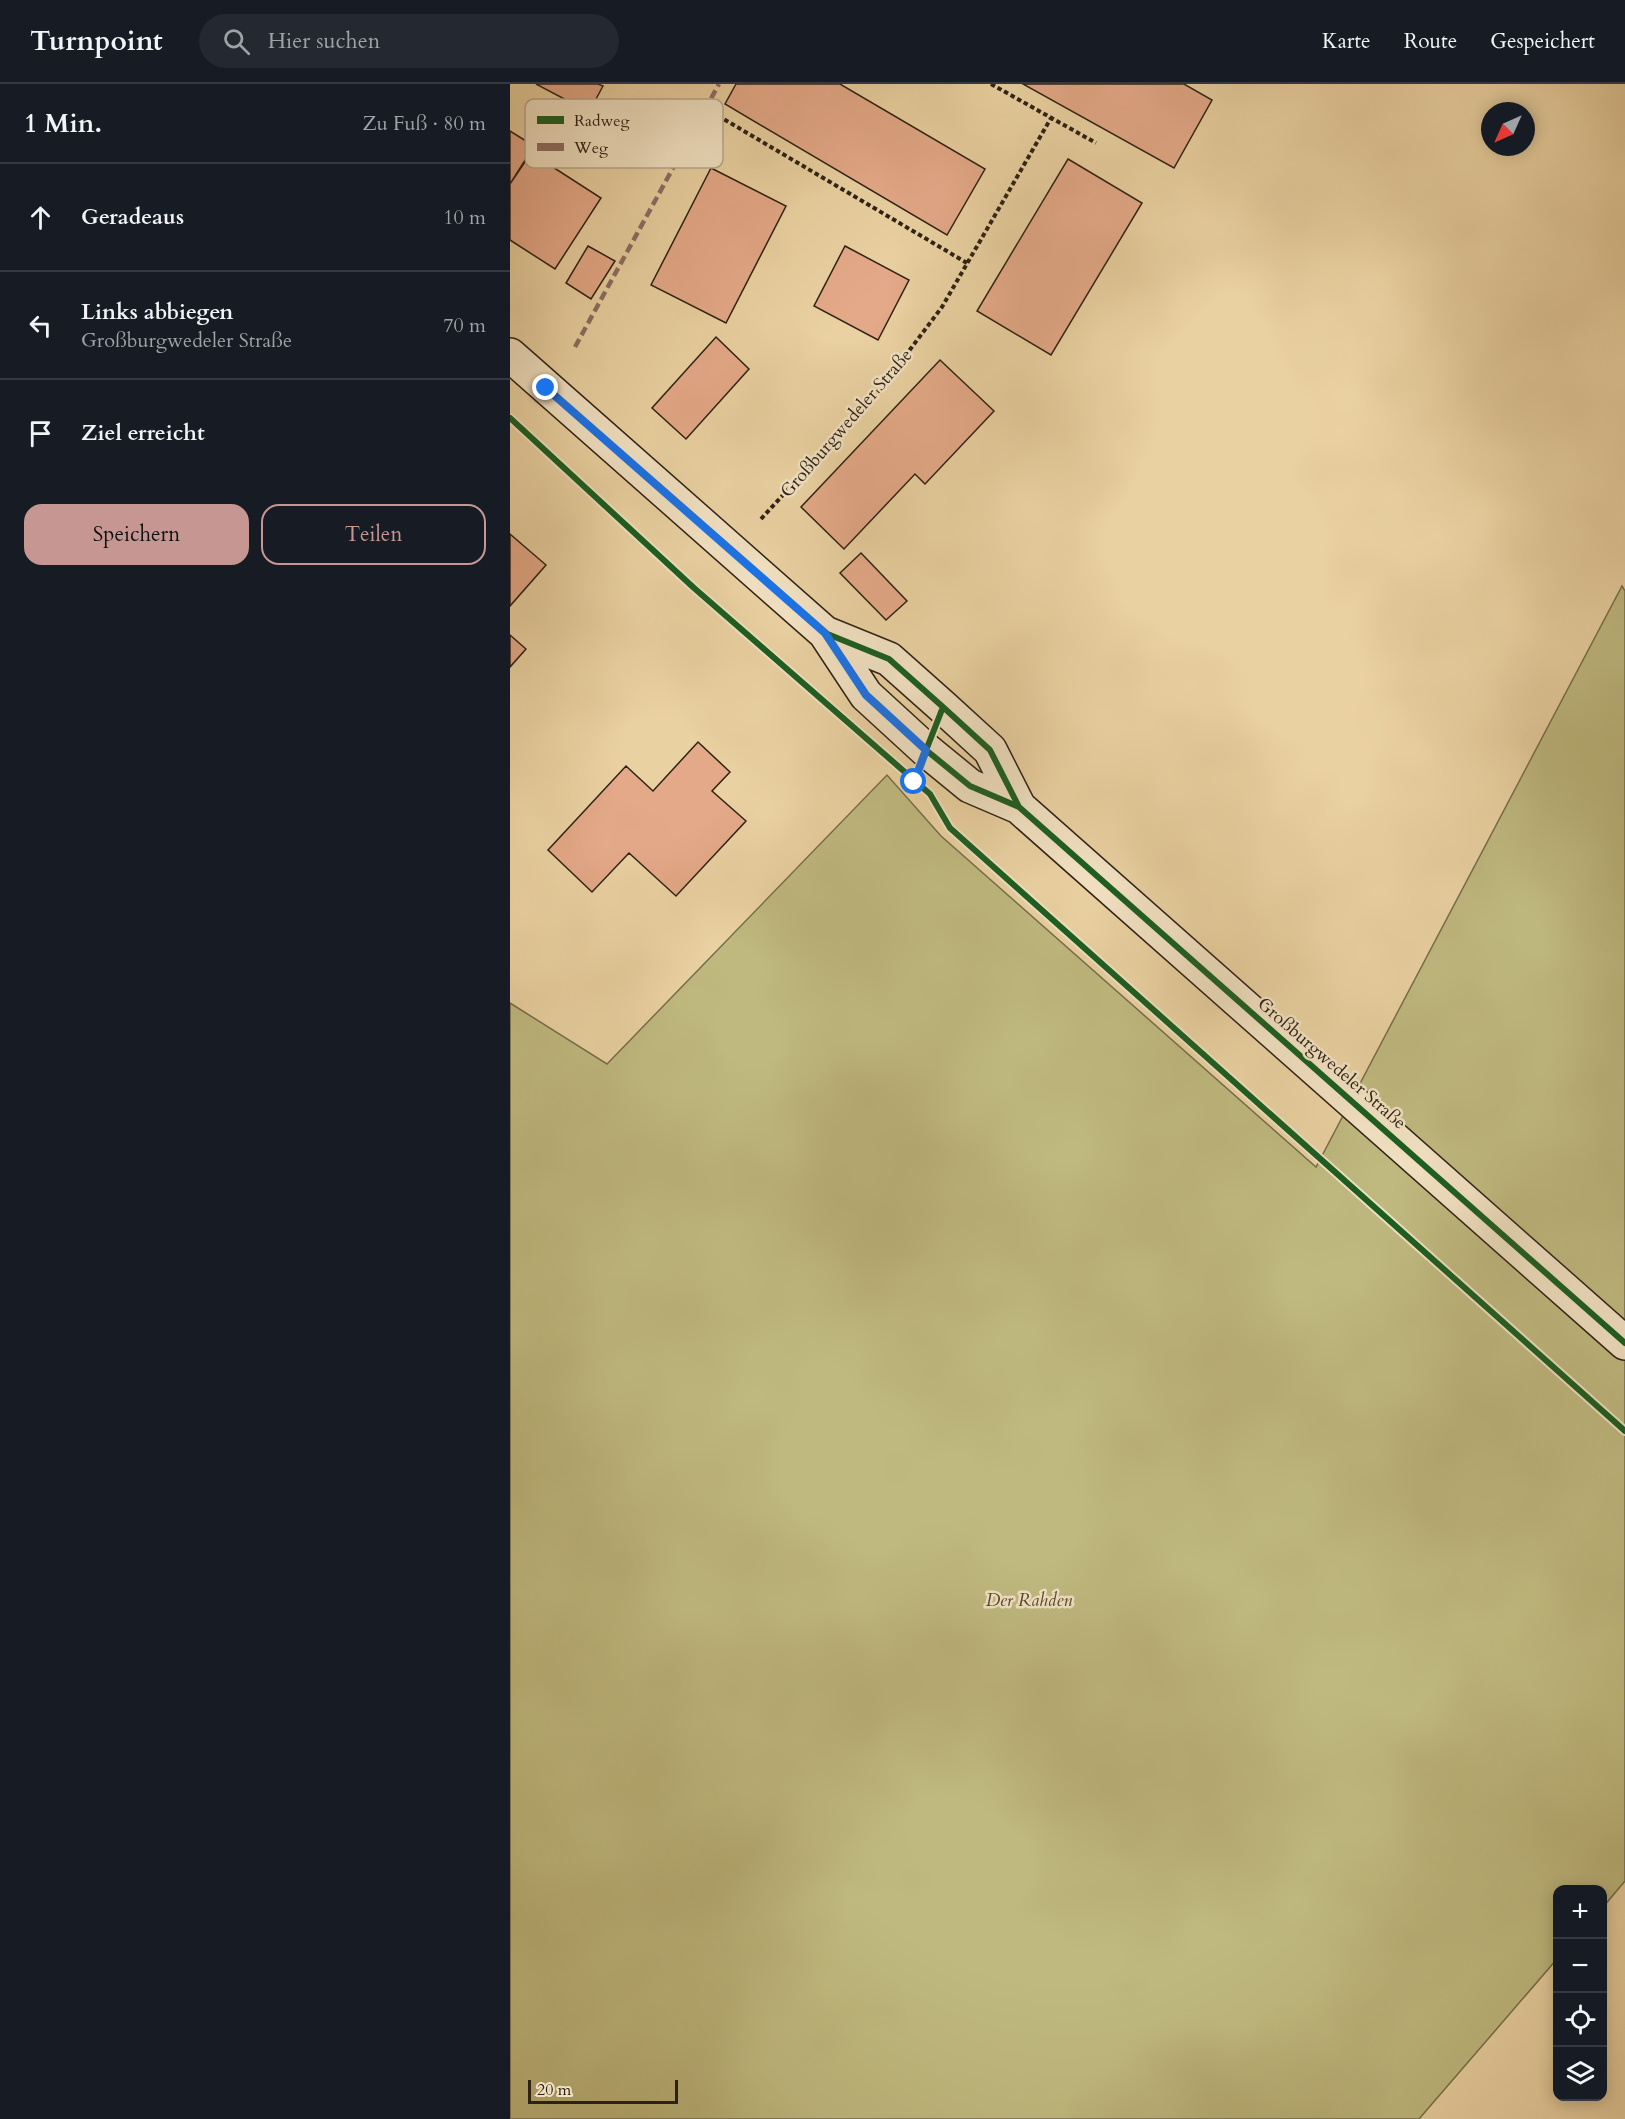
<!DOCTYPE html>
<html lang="de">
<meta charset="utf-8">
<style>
:root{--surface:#171b24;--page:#242831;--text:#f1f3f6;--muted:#9ea1a6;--line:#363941;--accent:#c59692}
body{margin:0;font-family:Cardo,serif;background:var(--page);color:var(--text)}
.controls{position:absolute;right:18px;bottom:18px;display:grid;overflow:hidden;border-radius:12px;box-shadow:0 3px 15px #0003}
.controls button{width:54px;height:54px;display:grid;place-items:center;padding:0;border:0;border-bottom:2px solid var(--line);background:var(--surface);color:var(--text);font:30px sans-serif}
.compass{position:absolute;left:971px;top:18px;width:54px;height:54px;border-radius:50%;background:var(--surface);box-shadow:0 3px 15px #0003;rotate:225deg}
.scale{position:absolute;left:18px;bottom:15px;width:150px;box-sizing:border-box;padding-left:6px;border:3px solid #2e2215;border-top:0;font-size:16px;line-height:21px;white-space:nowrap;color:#2e2215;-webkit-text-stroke:4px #f1e1c2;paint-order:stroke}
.stop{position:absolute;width:18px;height:18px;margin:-14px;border:4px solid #1a73e8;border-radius:50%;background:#fff}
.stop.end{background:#1a73e8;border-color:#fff;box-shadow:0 2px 6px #0008}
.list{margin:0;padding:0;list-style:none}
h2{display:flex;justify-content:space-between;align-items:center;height:78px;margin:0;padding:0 24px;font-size:26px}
h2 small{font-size:20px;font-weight:400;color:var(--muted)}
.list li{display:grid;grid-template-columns:39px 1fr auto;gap:18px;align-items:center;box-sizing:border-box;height:108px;padding:0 24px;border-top:2px solid var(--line)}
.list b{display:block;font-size:22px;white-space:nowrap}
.list p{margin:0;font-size:20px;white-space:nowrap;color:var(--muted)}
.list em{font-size:20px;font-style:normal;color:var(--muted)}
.actions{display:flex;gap:12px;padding:18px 24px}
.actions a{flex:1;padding:14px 0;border:2px solid var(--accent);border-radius:18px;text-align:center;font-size:21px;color:var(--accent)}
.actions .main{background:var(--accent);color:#111}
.icon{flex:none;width:33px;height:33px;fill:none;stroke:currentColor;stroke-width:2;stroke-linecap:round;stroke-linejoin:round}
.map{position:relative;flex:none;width:1115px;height:2035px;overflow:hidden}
header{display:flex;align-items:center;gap:36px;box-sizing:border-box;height:84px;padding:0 30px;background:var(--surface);border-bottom:2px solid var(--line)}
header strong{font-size:28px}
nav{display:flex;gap:33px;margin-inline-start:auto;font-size:21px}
.search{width:420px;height:54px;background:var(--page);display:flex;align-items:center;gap:15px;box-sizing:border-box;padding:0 21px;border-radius:33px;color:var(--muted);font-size:22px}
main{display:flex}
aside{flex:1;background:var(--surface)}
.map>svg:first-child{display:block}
</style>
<header>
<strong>Turnpoint</strong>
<div class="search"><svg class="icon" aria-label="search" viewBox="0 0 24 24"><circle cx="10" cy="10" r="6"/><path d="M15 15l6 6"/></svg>Hier suchen</div>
<nav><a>Karte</a><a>Route</a><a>Gespeichert</a></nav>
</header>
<main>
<aside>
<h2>1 Min.<small>Zu Fuß · 80 m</small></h2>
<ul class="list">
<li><svg class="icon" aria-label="ahead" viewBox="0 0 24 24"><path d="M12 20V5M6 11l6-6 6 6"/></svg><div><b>Geradeaus</b></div><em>10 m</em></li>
<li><svg class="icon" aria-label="left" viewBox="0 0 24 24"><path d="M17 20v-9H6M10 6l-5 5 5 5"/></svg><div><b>Links abbiegen</b><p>Großburgwedeler Straße</p></div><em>70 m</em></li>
<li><svg class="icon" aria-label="arrive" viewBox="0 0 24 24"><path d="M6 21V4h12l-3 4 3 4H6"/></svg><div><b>Ziel erreicht</b></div></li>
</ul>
<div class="actions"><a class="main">Speichern</a><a>Teilen</a></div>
</aside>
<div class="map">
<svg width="1115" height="2035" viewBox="0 0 1115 2035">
<rect width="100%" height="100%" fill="#ead1a1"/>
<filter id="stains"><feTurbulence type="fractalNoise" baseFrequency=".00333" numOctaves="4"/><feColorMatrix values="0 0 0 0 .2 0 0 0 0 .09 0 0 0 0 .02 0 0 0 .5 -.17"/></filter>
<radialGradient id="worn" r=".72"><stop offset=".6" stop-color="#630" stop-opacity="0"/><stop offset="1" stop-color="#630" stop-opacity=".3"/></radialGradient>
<path fill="#bfb97f" stroke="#766e4a" stroke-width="1.5" d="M1112 502 1115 507V1797L1093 1823 1092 1806H1048L1047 1875 909 2035H0V919L97 980 377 691 431 752 806 1083Z"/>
<path fill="#e4a988" stroke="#2e2215" stroke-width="1.5" d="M26 0H88L93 2 79 28Z
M226 0H330L475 85 437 151 215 20Z
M513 0H674L702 16 664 84Z
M0 47 24 62 0 100Z
M21 69 91 114 45 185 0 156V100Z
M558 75 632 119 541 271 467 227Z
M201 84 276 122 216 239 141 201Z
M78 162 105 177 81 215 56 199Z
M335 162 399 196 368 256 304 222Z
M206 253 239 285 176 355 142 324Z
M430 276 484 327 415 400 405 390 334 465 291 423Z
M0 450 36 481 0 522Z
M351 469 397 517 376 536 330 489Z
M0 551 16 565 0 583Z
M188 658 220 688 202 707 236 737 166 812 119 769 82 808 38 766 116 682 143 707Z"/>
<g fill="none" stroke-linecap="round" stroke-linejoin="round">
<g stroke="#2e2215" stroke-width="36">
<path id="secondary" d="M0 271 315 549 356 611 416 666 460 702 509 723 1115 1259
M315 549 379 575 433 623 480 666 509 723"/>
</g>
<path stroke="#2e2215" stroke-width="4" stroke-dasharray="4.5 3" stroke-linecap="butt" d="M481 0 586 59
M195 24 457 179
M251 435 371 304 432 223 541 34"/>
<use href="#secondary" stroke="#f1e1c2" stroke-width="33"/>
<path stroke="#8d6e63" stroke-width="4.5" stroke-dasharray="9 4.5" stroke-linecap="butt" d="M65 263 209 0"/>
<g stroke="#f1e1c2" stroke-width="10">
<path id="cycleway" d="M0 334 184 504 420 710 440 744 1115 1347
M315 549 356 611 416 666 460 702 509 723 1115 1259
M315 549 379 575 433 623 480 666 509 723
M404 697 433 623"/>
</g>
<use href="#cycleway" stroke="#1b5e20" stroke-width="6"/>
</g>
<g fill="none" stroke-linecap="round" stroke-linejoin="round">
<path stroke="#1a73e8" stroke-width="8" d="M36 304 315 549 356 611 416 666 404 698"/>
</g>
<g text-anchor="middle" stroke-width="5" stroke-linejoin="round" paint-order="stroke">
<g font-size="18" fill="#2e2215" stroke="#f1e1c2">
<text transform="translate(336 339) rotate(-49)" y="6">Großburgwedeler Straße</text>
<text transform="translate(822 979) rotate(41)" y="6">Großburgwedeler Straße</text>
</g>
<g font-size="18" font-style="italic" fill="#524830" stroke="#f1e1c2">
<text x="519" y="1522">Der Rahden</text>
</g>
</g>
<rect x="15" y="15" width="198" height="69" rx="9" fill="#f1e1c2" stroke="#b6a88e" stroke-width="1.5"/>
<rect x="27" y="32" width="27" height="8" fill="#1b5e20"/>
<rect x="27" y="59" width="27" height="8" fill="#8d6e63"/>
<g font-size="16" fill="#2e2215">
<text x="64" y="42">Radweg</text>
<text x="64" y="69">Weg</text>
</g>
<rect width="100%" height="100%" filter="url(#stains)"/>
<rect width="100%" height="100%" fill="url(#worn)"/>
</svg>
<div class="controls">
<button>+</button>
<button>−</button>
<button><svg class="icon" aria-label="locate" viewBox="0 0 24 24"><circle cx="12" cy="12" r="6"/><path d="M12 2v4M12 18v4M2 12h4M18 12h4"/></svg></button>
<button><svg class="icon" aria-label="layers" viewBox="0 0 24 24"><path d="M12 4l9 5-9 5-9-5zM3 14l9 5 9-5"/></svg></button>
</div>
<svg class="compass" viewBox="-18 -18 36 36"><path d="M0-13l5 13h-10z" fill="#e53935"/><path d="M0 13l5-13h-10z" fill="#9ea1a6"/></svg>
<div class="scale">20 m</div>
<div class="stop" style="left:404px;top:698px"></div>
<div class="stop end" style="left:36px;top:304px"></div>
</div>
</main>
